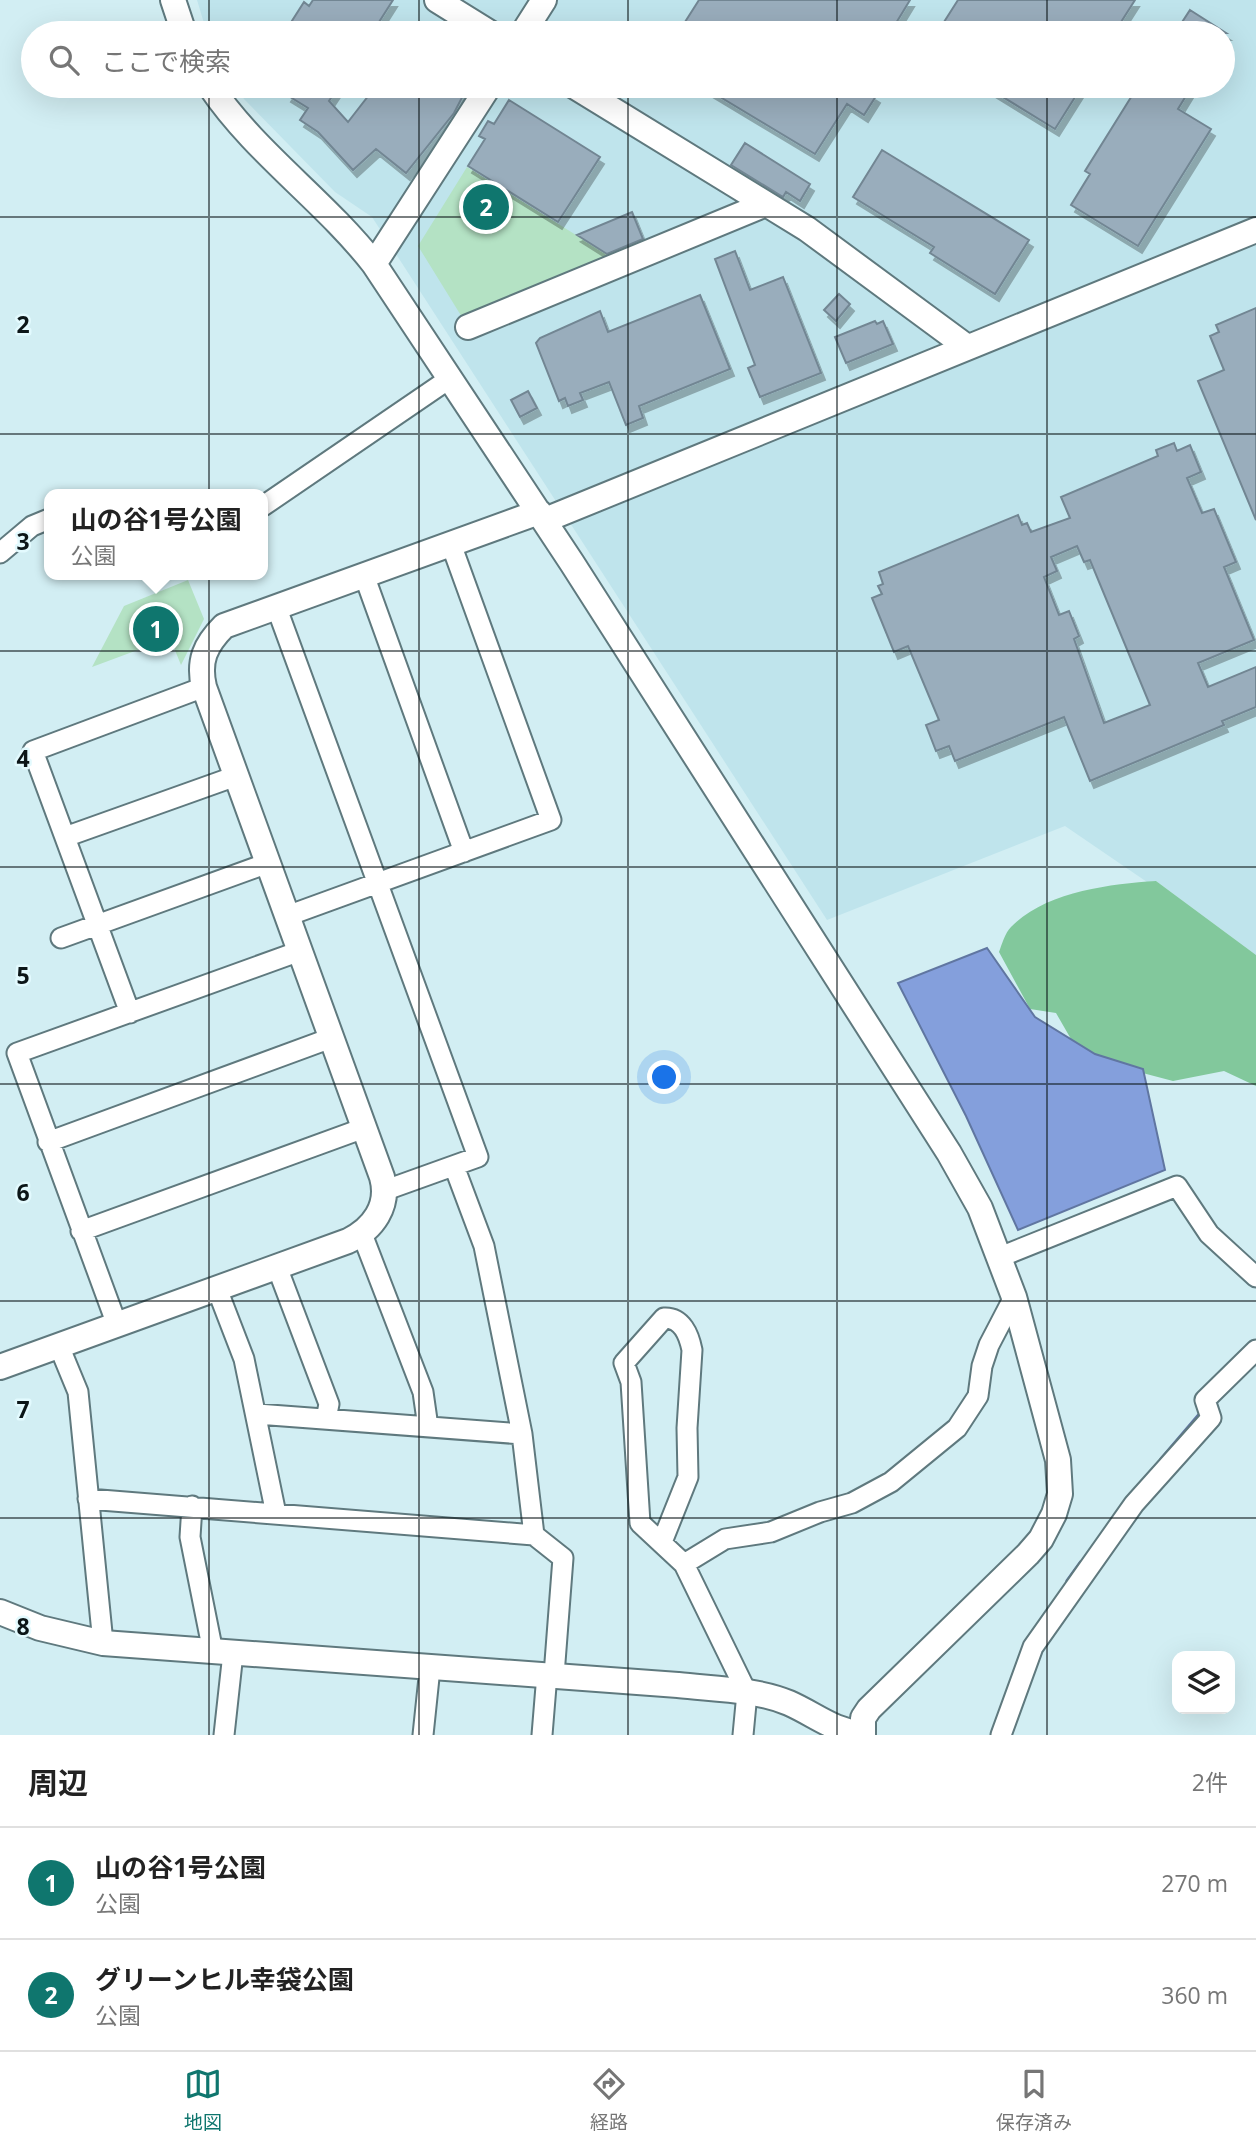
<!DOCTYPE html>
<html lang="ja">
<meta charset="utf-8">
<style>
:root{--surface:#fff;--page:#f2f2f2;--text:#222;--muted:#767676;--line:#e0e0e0;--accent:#0f766e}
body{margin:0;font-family:"Open Sans","Noto Sans JP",sans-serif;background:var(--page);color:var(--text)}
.controls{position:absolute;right:21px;bottom:21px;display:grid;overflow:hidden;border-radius:14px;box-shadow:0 7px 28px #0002}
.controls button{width:63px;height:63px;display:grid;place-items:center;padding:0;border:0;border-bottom:2px solid var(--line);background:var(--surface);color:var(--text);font:35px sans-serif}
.you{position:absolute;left:665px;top:1078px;width:24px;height:24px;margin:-18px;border:5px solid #fff;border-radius:50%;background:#1a73e8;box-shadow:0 0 0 10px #1a73e833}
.badge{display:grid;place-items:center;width:46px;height:46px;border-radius:50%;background:var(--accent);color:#fff;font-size:23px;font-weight:700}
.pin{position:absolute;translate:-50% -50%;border:4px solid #fff;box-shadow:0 2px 7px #0006}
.popup{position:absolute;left:44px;top:489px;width:224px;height:91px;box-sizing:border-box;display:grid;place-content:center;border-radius:14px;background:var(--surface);filter:drop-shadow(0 2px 5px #0005);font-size:23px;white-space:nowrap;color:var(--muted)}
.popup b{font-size:26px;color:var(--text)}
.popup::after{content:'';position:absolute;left:50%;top:100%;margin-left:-14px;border:14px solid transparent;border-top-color:var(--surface)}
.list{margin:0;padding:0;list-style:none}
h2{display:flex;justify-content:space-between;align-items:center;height:91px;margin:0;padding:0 28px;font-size:30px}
h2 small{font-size:23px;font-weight:400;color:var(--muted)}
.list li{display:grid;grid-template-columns:46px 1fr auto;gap:21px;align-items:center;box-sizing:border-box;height:112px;padding:0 28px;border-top:2px solid var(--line)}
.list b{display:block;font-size:26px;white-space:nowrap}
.list p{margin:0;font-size:23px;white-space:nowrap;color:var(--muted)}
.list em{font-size:23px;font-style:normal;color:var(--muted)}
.icon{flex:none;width:38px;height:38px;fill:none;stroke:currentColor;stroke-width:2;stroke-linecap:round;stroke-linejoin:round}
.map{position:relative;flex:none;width:1256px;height:1735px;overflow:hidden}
.search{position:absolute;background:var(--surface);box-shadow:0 7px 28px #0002;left:21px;right:21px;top:21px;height:77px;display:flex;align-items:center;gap:18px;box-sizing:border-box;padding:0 24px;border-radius:38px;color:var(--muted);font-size:26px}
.sheet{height:315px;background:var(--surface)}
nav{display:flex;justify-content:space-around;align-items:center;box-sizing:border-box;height:98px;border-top:2px solid var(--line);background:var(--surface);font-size:19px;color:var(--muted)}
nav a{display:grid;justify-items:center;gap:4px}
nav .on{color:var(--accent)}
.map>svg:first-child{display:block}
</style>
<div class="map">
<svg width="1256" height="1735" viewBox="0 0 1256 1735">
<defs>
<filter id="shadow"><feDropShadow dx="4" dy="7" stdDeviation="0" flood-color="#0004"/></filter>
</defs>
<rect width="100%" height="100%" fill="#d2eef3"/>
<path fill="#bfe4ec" d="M197 0H1256V955L1156 881 1147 882 1065 826 827 920 372 217 335 192 244 99 236 86H1223V33H207Z"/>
<path fill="#b4e2c4" d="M467 167 616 260 465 322 418 246Z
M188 580 204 619 181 665 170 638 92 667 124 606Z"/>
<path fill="#82c89c" d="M1156 881 1256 955V1086L1224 1071 1173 1081 1116 1066 1075 1046 1056 1013 1030 1009 999 952C1002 944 1005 933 1011 927 1045 892 1109 884 1156 881Z"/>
<path fill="#849fdc" stroke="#6076a1" stroke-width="2" d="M987 948 1035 1017 1095 1054 1143 1069 1165 1170 1018 1230 966 1116 898 983Z"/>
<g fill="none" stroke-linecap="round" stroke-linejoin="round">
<path stroke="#6076a1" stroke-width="5" d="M1162 1459 1203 1411
M1068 1581 1081 1563"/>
</g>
<path fill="#99adbc" stroke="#728693" stroke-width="2" fill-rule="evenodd" filter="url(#shadow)" d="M313 0H393L372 33H291L295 27 290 24 304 2 309 6Z
M699 0H910L890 33H678Z
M958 0H1135L1114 33H937Z
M1190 10 1226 33H1175Z
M293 86H339L329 101 348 122 376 86H468L454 113 406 173 376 149 353 170 318 132 300 120 308 108 287 95Z
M702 86H860L876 96 864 115 847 104 815 154Z
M985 86H1082L1055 129Z
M1138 86H1192L1178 109 1211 129 1138 246 1071 205 1090 174 1085 171Z
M509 100 600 157 558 222 468 166 485 139 479 136 488 121 494 124Z
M745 143 810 184 800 201 786 192 783 197 731 165Z
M882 150 1029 240 995 294 930 253 934 247 853 197Z
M632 212 643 239 607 254 577 235Z
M735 251 750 290 783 277 821 373 760 397 748 368 755 365 715 259Z
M839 294 850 304 836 321 824 310Z
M700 295 730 369 639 406 643 418 626 425 609 382 580 393 583 400 568 406 565 398 559 401 536 343 540 338 600 311 608 332Z
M1256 308V520L1198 381 1224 370 1210 336 1219 332 1216 325Z
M875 321 877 324 883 321 893 344 846 363 835 337Z
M528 391 537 408 520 417 511 400Z
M1174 443 1177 451 1190 445 1201 472 1187 478 1202 513 1214 509 1236 562 1224 567 1254 640 1198 663 1208 687 1256 667V707L1222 721 1224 725 1090 781 1064 717 955 761 949 746 936 751 926 725 939 720 908 646 894 652 872 598 882 594 878 586 883 584 879 572 1018 515 1022 525 1027 523 1031 532 1070 518 1061 497 1158 456 1156 450ZM1077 546 1084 562 1090 560 1150 705 1104 723 1074 639 1079 636 1069 611 1059 615 1044 577 1057 571 1051 557Z"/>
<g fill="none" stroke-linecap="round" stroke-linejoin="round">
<g stroke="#5f797e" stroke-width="23">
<path id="minor" d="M263 506 449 379
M0 553 32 526 49 519
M364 575 464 852
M276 606 478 1157 386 1190
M65 837 236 776
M287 916 551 820 451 544
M61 938 268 863
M130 1013 33 751 204 687
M48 1142 331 1038
M454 1166 484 1246 522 1434 534 1535
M81 1231 364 1128
M362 1234 423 1392 428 1427
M1000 1257 1177 1186 1209 1234 1256 1277
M277 1267 329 1404 326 1419
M217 1289 244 1359 276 1514
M117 1325 17 1053 300 951
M59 1346 78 1392 103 1643
M257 1414 522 1434
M88 1499 534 1535 563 1558 554 1675
M192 1506 190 1537 213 1652
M662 1542 688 1477 687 1428 692 1350C689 1335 682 1317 664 1318L624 1363 631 1382 640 1523 684 1564
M224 1735 233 1653
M423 1735 430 1668
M542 1735 547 1674
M743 1735 747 1693 684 1564 725 1539 771 1532 820 1512 852 1503 891 1482 957 1428 978 1396 982 1366 989 1345 1014 1297
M1001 1735 1033 1647 1134 1504 1211 1418 1205 1400 1256 1350"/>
</g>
<g stroke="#5f797e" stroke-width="28">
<path id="tertiary" d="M173 0 184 33
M437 0 490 33
M523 33 544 0
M210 86C255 153 324 200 374 264L572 563 949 1153 980 1208 1014 1297 1058 1460 1060 1494 1054 1514 1041 1539 1028 1554 869 1709 863 1718V1735
M574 86 807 229 967 347
M374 264 489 86
M468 327 766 204
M545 520 1256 230
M0 1367 348 1241C373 1229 390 1206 382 1177L204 687C198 661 205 645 224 626L539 512
M0 1612 40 1628 103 1643 678 1685C713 1689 756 1689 789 1703 816 1715 833 1731 863 1734"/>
</g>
<use href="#minor" stroke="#fff" stroke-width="19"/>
<use href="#tertiary" stroke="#fff" stroke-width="24"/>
</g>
<path fill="none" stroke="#0c1618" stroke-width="2" stroke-opacity="0.55" d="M209 0V33M419 0V33M628 0V33M837 0V33M1047 0V33M209 86V1735M419 86V1735M628 86V1735M837 86V1735M1047 86V1735M0 217H1256M0 434H1256M0 651H1256M0 867H1256M0 1084H1256M0 1301H1256M0 1518H1256"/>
<g font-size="23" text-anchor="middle" font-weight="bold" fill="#0c1618" stroke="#e3fafe" stroke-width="5" stroke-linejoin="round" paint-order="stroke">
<text x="23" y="333">2</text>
<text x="23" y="550">3</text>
<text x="23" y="767">4</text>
<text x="23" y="984">5</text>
<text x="23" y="1201">6</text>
<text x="23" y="1418">7</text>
<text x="23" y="1635">8</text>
</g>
</svg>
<div class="controls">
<button><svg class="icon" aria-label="layers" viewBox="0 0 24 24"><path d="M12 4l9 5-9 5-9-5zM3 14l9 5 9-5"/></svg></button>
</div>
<div class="you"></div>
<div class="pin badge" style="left:156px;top:629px">1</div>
<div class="popup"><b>山の谷1号公園</b>公園</div>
<div class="pin badge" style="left:486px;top:207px">2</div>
<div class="search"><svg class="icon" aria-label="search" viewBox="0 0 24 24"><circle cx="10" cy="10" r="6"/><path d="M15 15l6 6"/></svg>ここで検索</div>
</div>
<section class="sheet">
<h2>周辺<small>2件</small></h2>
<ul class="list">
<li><span class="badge">1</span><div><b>山の谷1号公園</b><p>公園</p></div><em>270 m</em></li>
<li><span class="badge">2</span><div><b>グリーンヒル幸袋公園</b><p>公園</p></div><em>360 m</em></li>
</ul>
</section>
<nav>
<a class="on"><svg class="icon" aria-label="map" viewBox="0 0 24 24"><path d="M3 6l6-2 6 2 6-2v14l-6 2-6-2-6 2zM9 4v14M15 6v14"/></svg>地図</a>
<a><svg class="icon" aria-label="directions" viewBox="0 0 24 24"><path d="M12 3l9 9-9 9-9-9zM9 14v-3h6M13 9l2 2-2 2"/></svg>経路</a>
<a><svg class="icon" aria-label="saved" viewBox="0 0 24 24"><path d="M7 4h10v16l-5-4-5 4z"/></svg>保存済み</a>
</nav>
